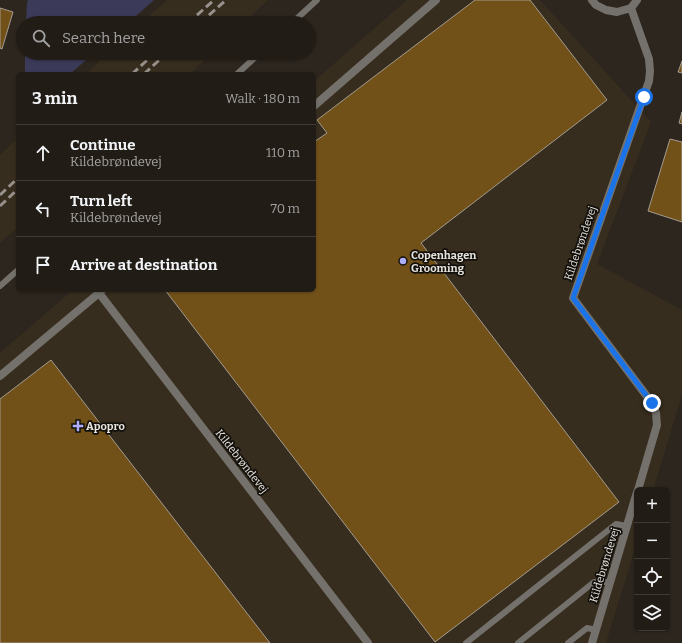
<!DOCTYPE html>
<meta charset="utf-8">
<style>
:root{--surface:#221c16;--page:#2a251f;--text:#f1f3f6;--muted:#a2a1a1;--line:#3f3a35}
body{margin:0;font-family:Bitter,serif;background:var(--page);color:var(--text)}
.controls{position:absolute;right:12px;bottom:12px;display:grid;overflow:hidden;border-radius:6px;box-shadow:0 1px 3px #0004}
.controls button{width:36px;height:36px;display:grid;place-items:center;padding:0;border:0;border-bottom:1px solid var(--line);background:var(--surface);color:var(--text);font:20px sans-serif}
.stop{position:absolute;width:12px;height:12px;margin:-9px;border:3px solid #1a73e8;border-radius:50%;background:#fff}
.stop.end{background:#1a73e8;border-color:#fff;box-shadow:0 1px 4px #0008}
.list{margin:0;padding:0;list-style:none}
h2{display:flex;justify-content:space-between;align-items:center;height:52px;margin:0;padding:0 16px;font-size:17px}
h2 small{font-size:13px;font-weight:400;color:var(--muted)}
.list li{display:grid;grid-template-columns:26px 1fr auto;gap:12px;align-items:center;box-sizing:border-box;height:56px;padding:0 16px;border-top:1px solid var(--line)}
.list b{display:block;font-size:15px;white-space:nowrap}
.list p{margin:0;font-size:13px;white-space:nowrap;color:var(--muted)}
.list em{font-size:13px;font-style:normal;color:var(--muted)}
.icon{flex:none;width:22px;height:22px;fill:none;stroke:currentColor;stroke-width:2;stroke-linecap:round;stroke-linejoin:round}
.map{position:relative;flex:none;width:682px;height:643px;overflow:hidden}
.search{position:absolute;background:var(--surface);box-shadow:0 1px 3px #0004;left:16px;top:16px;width:300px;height:44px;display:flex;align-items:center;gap:10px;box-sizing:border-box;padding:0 14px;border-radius:22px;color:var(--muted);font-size:15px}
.panel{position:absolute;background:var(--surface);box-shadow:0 1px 3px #0004;left:16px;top:72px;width:300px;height:220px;border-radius:6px}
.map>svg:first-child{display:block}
</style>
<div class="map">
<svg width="682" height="643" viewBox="0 0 682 643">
<rect width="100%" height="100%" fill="#2d261e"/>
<path fill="#372d1e" d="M167 0H268L244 23H141Z
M407 0H540L651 122 597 264 682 310V395L653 490H637V542L606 643H0V353L73 290H314V81Z
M108 53H212L190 74H86Z
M18 138V227L0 243V155Z"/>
<path fill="#3b3a59" d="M28 0H154L128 23H26L27 3Z
M25 53H94L70 74H25Z"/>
<path fill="#725119" stroke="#a39b90" d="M475 0H530L607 100 421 243 619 502 435 642 165 290H314V142L327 133 317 120Z
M0 8 13 12 2 49 0 48Z
M682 61V73L678 72Z
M682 112V124L679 123Z
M670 139 682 142V222L648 211Z
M51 360 270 643H0V399Z"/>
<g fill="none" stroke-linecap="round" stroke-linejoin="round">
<path stroke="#74716c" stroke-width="6" d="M292 23 317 0
M237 74 260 53
M0 286 18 270
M466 643 616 524 627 526
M518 643 594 582H610
M568 643 587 628 596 630"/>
<path stroke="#74716c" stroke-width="8" d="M592 0 596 5 606 10 617 12 631 8 637 0
M631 8 649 59 650 71 649 81 573 298 652 403 656 413 657 425 638 490
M314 106 436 0
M102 290 99 293 368 643
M0 376 99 293
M592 643 637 492"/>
<path stroke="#97928b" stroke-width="3" stroke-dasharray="8 4" stroke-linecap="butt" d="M188 23 214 0
M200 23 226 0
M132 74 155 53
M144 74 167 53
M0 195 18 178
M0 206 18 189"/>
</g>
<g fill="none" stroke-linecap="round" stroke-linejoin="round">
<path stroke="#1a73e8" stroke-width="5" d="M644 97 573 298 652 403"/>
</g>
<g fill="#afaefa" stroke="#13100c" stroke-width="1.5">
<circle cx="403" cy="261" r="4"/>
<path d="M76 420h4v4h4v4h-4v4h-4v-4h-4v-4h4z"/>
</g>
<g text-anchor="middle" stroke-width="3.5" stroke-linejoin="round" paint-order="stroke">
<g font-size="11" fill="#e7e3dd" stroke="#13100c">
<text transform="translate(580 243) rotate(-71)" y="4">Kildebrøndevej</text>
<text transform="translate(242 461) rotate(52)" y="4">Kildebrøndevej</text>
<text transform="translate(604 565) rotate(-73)" y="4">Kildebrøndevej</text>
</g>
<g font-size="11" font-weight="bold" fill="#e7e3dd" stroke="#13100c" text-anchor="start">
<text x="411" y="259">Copenhagen<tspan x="411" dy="13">Grooming</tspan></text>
<text x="86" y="430">Apopro</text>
</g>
</g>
</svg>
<div class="controls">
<button>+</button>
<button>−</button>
<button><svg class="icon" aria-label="locate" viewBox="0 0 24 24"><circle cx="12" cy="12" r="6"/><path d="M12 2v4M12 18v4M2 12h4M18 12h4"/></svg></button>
<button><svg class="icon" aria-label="layers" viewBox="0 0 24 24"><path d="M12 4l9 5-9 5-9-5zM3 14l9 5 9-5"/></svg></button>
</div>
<div class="stop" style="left:644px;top:97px"></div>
<div class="stop end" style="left:652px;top:403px"></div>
<div class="search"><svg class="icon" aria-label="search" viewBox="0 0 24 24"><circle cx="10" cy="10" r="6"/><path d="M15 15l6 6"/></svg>Search here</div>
<section class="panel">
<h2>3 min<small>Walk · 180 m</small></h2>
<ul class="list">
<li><svg class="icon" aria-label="ahead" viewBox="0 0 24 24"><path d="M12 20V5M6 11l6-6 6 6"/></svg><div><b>Continue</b><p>Kildebrøndevej</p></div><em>110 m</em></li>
<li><svg class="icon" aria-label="left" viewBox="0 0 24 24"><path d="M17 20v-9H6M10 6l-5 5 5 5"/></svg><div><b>Turn left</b><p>Kildebrøndevej</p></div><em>70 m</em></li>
<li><svg class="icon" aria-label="arrive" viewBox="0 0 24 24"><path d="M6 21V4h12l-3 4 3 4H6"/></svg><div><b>Arrive at destination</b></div></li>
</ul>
</section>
</div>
